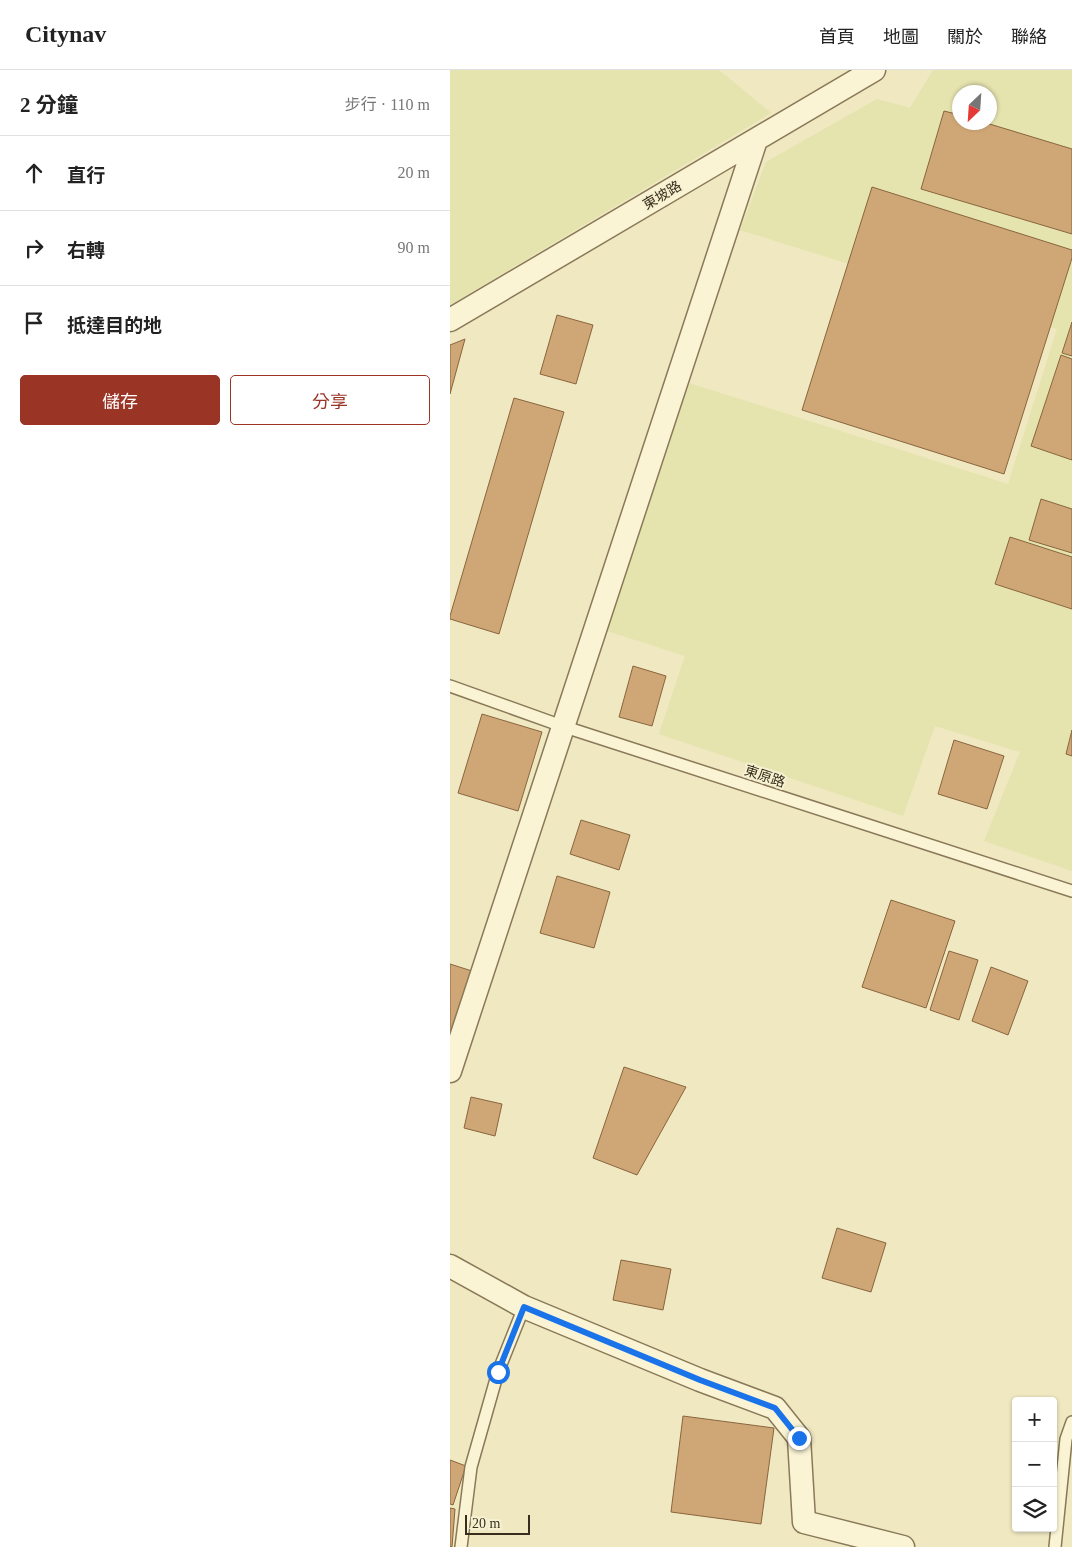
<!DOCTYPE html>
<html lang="zh-TW">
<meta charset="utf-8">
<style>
:root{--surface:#fff;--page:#f2f2f2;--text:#222;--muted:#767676;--line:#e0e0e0;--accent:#9a3526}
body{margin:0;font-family:"Times New Roman","Noto Sans TC",serif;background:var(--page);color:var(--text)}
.controls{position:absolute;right:15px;bottom:15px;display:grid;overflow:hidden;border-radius:5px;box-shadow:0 1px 4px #0004}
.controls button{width:45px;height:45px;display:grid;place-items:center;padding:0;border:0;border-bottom:1px solid var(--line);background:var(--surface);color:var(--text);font:25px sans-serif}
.compass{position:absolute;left:502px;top:15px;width:45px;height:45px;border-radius:50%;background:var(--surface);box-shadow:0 1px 4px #0004;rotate:205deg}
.scale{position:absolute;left:15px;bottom:12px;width:65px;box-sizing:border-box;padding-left:5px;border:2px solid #392e1d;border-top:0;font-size:14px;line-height:18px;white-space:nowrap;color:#392e1d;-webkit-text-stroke:4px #f6f1d1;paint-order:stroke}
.stop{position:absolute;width:15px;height:15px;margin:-11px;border:4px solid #1a73e8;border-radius:50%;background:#fff}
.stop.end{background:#1a73e8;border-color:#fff;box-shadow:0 1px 5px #0008}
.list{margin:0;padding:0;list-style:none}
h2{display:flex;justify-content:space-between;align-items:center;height:65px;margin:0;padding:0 20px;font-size:21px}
h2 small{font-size:16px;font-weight:400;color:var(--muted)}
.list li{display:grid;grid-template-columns:32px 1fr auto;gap:15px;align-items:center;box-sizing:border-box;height:75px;padding:0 20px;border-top:1px solid var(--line)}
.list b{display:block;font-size:19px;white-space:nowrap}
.list em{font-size:16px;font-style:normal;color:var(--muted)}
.actions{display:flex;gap:10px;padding:15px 20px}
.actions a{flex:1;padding:11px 0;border:1px solid var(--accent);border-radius:5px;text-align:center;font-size:18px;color:var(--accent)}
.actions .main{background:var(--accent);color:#fff}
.icon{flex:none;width:28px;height:28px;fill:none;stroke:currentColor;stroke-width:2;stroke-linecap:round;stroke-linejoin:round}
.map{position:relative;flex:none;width:622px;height:1477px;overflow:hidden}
header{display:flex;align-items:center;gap:30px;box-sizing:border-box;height:70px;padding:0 25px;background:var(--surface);border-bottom:1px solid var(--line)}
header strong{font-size:24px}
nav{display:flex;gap:28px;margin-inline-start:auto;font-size:18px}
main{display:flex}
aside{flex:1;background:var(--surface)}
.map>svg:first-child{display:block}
</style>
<header>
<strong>Citynav</strong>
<nav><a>首頁</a><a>地圖</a><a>關於</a><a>聯絡</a></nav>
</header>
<main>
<aside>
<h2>2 分鐘<small>步行 · 110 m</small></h2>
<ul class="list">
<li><svg class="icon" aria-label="ahead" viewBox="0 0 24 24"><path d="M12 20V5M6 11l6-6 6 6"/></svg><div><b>直行</b></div><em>20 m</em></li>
<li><svg class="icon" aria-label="right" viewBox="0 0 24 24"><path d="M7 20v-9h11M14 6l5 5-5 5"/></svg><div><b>右轉</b></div><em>90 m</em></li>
<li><svg class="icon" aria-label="arrive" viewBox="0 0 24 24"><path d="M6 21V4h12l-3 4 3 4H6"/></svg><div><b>抵達目的地</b></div></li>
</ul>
<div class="actions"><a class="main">儲存</a><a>分享</a></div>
</aside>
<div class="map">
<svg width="622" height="1477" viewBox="0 0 622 1477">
<rect width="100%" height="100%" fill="#efe8c1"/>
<path fill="#e5e3ae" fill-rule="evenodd" d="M0 0H269L321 43 0 235Z
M483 0H622V801L534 771 570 682 485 656 453 746 209 664 235 586 154 560 239 313 558 414 607 259 290 160 316 92 427 29 460 38ZM510 22H540V52H510Z"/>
<path fill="#cfa776" stroke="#89653d" d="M494 41 510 45V52H533L622 79V164L471 119Z
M422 117 622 180V188L554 404 352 340Z
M107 245 143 255 126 314 90 304Z
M622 252V286L612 283Z
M15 269 0 324V275Z
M611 285 622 289V390L581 376Z
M64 328 114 342 49 564 0 549V546Z
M591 429 622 439V483L579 470Z
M560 467 622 487V539L545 514Z
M183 596 216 606 202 656 169 647Z
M32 644 92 662 68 741 8 723Z
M622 660V686L616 684Z
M504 670 554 686 537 739 488 724Z
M131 750 180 765 169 800 120 784Z
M107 806 160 822 144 878 90 863Z
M441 830 505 851 476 938 412 917Z
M499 881 528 890 509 950 480 940Z
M0 894 22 901 0 971Z
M541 897 578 911 558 965 522 951Z
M174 997 236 1017 187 1105 143 1088Z
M21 1027 52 1034 45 1066 14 1058Z
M387 1158 436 1173 421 1222 372 1208Z
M171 1190 221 1199 213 1240 163 1230Z
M233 1346 324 1358 311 1454 221 1442Z
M0 1390 16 1396 3 1435 0 1434Z
M0 1438 5 1439 2 1477H0Z"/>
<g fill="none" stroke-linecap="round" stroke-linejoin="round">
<g stroke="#897958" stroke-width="14">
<path id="lane" d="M0 616 112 656 622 821
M11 1477 21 1397 48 1302 74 1237
M605 1477 616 1369 622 1352"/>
</g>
<g stroke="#897958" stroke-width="25">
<path id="street" d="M0 250 424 0
M0 1001 306 70
M0 1196 74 1237 250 1310 325 1338 349 1368 354 1452 453 1477"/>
</g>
<use href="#lane" stroke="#faf4d5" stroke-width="11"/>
<use href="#street" stroke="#faf4d5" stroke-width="22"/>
</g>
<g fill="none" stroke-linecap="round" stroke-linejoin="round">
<path stroke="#1a73e8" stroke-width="6" d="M48 1302 74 1237 250 1310 325 1338 349 1368"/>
</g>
<g text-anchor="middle" stroke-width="4" stroke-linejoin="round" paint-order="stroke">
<g font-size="14" fill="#392e1d" stroke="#f6f1d1">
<text transform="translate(212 125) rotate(-31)" y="5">東坡路</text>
<text transform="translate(315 706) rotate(18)" y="5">東原路</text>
</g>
</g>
</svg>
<div class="controls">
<button>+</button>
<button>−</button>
<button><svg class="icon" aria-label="layers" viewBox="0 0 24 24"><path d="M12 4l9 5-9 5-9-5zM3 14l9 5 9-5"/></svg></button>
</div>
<svg class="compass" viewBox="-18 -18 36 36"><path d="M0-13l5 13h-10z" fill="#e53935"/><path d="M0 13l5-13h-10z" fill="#767676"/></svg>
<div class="scale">20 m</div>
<div class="stop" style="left:48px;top:1302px"></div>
<div class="stop end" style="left:349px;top:1368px"></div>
</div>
</main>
